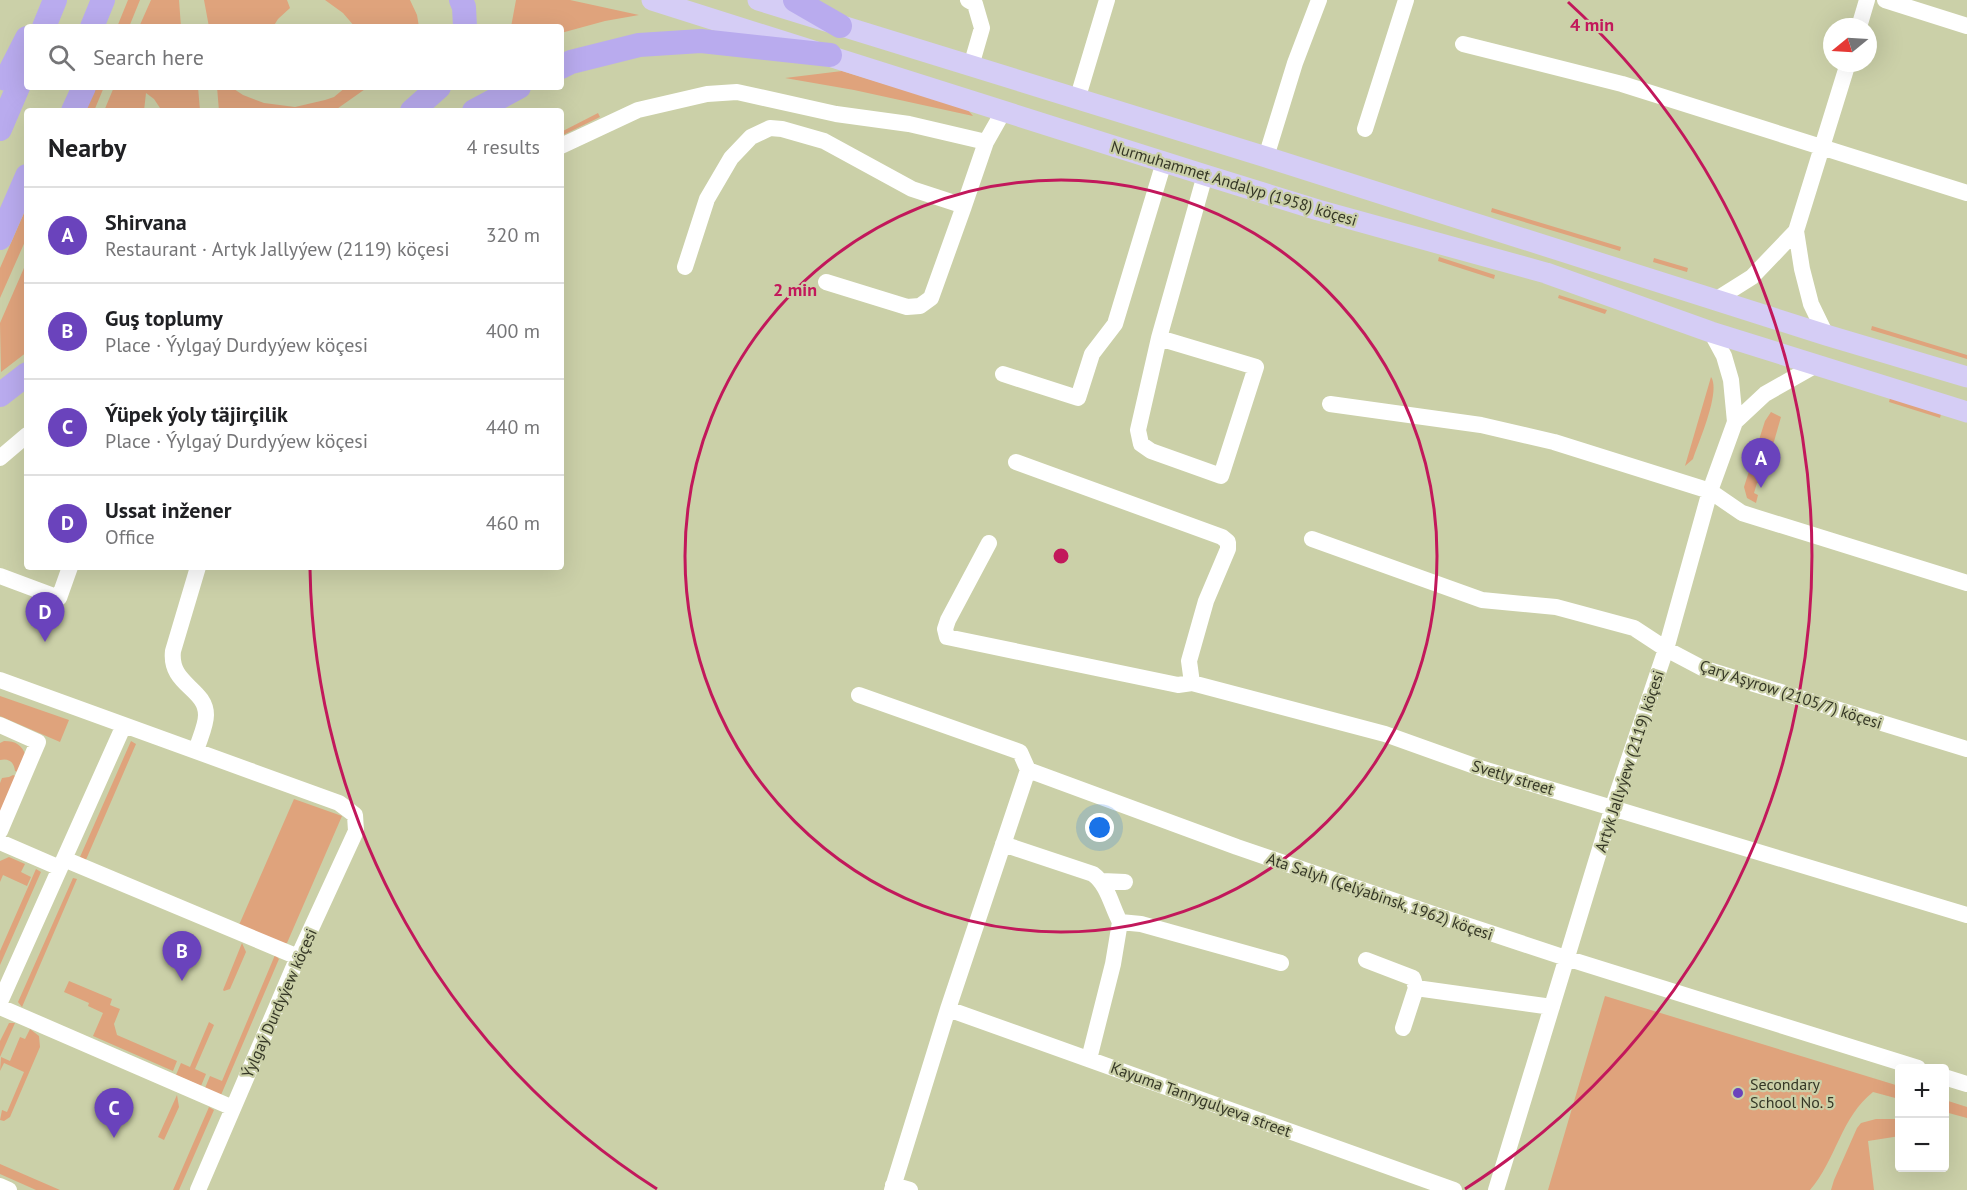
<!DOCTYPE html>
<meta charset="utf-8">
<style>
:root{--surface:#fff;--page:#f6f6f6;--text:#202124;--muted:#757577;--line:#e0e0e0;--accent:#6a43bc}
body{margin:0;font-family:"PT Sans",sans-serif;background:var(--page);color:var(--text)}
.controls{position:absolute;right:18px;bottom:18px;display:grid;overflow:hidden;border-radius:6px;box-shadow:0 6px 24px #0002}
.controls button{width:54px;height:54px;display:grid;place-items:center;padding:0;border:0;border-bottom:2px solid var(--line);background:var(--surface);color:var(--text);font:30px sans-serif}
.compass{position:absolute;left:1823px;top:18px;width:54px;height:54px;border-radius:50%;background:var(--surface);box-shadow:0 6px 24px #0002;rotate:252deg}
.you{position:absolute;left:1100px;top:828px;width:21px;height:21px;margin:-15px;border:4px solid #fff;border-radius:50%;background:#1a73e8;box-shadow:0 0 0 9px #1a73e833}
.badge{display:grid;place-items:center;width:39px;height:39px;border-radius:50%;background:var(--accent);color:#fff;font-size:20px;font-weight:700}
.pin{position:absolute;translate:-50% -50px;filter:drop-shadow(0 2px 3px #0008)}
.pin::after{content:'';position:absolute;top:32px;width:21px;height:18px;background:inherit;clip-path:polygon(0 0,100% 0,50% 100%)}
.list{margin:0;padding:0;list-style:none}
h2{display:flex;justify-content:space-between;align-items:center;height:78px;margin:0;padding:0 24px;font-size:26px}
h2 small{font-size:20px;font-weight:400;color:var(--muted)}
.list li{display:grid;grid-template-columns:39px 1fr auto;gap:18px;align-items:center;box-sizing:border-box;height:96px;padding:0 24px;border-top:2px solid var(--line)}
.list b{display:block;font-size:22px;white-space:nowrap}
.list p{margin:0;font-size:20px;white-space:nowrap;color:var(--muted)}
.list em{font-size:20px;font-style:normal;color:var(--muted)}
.icon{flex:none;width:33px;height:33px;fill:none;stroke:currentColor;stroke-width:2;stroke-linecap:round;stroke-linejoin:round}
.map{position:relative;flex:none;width:1967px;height:1190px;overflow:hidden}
.search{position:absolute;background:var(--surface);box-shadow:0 6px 24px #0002;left:24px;top:24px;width:540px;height:66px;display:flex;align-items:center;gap:15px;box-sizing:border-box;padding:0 21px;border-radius:6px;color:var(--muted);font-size:22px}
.panel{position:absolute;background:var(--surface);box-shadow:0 6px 24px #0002;left:24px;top:108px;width:540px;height:462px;border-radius:6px}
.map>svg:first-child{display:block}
</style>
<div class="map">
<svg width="1967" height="1190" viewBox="0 0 1967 1190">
<rect width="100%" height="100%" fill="#cbd0a8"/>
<path fill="#dfa37c" d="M128 0H140L129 27H117Z
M151 0H179L181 27H139Z
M204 0H287L290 8 278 19 273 27H209Z
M325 0H410L417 15 419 27H355L343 13Z
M516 0H570L639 15 605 21 561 33V27H511Z
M842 71 967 109 973 116 854 90 785 78Z
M91 87H104L94 111H81Z
M114 87H198L200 111H162L154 99 146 93 144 111H104Z
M217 87H231L243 95 264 103 295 107 325 100 334 97 346 87H368L334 111H219Z
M598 113 600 117 561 136V132Z
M27 206V237L0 298V268Z
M1492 208 1621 247 1620 251 1491 212Z
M1439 257 1495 275 1494 279 1438 261Z
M1654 258 1688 268 1687 272 1653 262Z
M27 261V352L1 372 0 323Z
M1559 295 1607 310 1605 314 1558 298Z
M1872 326 1967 355V359L1871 330Z
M1711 377C1721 391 1699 441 1693 459L1685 466Z
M1890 398 1941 414 1940 418 1889 402Z
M1771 412 1781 417 1771 452 1767 451 1764 464 1767 465 1762 484 1757 483 1754 493 1758 495 1756 503 1747 498 1744 487 1765 421Z
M0 696 69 720 60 742 0 716Z
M4 741C16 741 22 745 26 756L20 773 15 771C14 762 9 758 0 760V743Z
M131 741 136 744 85 862 80 857Z
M13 775 18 777 0 817V783L2 778 9 777Z
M294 799 342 816 287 943 282 944 239 925Z
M9 857 25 864 21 872 31 877 27 886 3 875 0 882V861Z
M36 869 41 872 0 965V951Z
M73 878 77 879 22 1007 18 1002Z
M242 943 246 952 230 989 224 991 223 990Z
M275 955 279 959 221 1095 205 1088 210 1076 222 1081Z
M69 981 112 999 110 1005 120 1009 114 1024 117 1035 177 1061 173 1071 93 1036 103 1013 88 1006 89 1003 64 992Z
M1605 996 1899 1086V1099L1873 1092C1841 1117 1836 1160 1810 1190H1548Z
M209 1022 214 1025 195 1069 206 1074 201 1086 176 1075 181 1063 190 1067Z
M9 1023H15L0 1057V1041Z
M30 1029 39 1036 40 1047 10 1117 4 1121 0 1120 2 1110 7 1112 24 1072 4 1063 0 1071 1 1057 10 1061 20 1037 25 1039Z
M177 1095 179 1107 164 1140 158 1137Z
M1945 1100 1967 1107V1118L1945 1112Z
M209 1107 214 1110 179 1190H173Z
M1876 1119H1899L1900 1136 1868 1141 1874 1190H1831L1834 1180 1857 1128 1861 1123Z
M0 1164 60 1190H36L0 1174Z"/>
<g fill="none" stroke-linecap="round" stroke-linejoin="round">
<path stroke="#fff" stroke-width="16" d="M968 0 975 4 982 28 971 66
M1885 0 1967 26
M1859 27 1867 0
M1463 44 1622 84 1967 193
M1077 100 1107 0
M1365 129 1406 0
M561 146 638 110 707 94 737 92 836 114 909 124 986 142 1003 112
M1266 157 1295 63 1319 0
M685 267 707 199 731 158 751 137 770 128 782 129 824 141 912 189 964 206 986 142
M826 282 907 307 920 306 931 298 964 206
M1717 299 1752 277 1796 231
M1826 335 1811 304 1802 269 1796 231 1848 63
M1159 338 1256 367 1221 476 1151 451 1141 444 1138 430 1159 338 1205 175
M1003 374 1078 398 1092 354 1115 324 1164 162
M1330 404 1481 425 1554 442 1710 491 1742 513 1967 583
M1735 422 1765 394 1816 365
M0 458 27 435
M1016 462 1222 537 1228 542V549L1206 601 1189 661 1192 683 1385 734 1483 769 1967 915
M1312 539 1482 600 1556 607 1634 628 1666 649 1702 668 1967 749
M989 543 948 620 945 629 947 637 1178 685 1192 683
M0 576 59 598 70 567
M0 680 339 803 355 815 356 831 298 957 198 1190
M859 695 1020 752 1028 770 1237 847 1442 917 1566 958 1918 1068
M0 725 38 742 0 831
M196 751C199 740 206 726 206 715 206 688 169 685 173 651L198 567
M0 842 60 868
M1003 844 1093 874C1108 885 1111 905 1120 922L1113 964 1089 1059
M64 859 298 957
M1102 881 1125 882
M1120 922 1141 924 1281 963
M1366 960 1413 978 1416 988
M0 1002 124 725
M0 1007 233 1108
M948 1009 1454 1190
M1403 1028 1416 988 1552 1007
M1944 1077 1967 1084
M893 1185 910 1190
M0 1186 9 1190
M892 1190 948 1009 1028 770
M1496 1190 1613 806 1666 649 1710 491 1735 422 1731 380 1724 356 1711 332"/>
<path stroke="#d5cdf5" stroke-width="21" d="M652 0 1205 175 1318 210 1546 273 1711 332 1967 412
M758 0 1266 157 1826 335 1967 377"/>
<path stroke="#b9abee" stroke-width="24" d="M461 0 464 7 465 27
M795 0 840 26
M44 27 55 0
M92 27 103 0
M561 67 571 62 639 45 701 41 830 55
M6 79 27 38
M73 111 84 87
M412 111 439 87
M474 111 519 87
M0 129 27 66
M0 238 27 176
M0 395 27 374"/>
</g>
<g fill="none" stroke="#c2185b" stroke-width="3">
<circle cx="1061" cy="556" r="376"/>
<path d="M657 1189A751 751 0 0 1 310 569M1568 2A751 751 0 0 1 1465 1189"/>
</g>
<circle fill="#6a43bc" stroke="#cbd0a8" stroke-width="2" cx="1738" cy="1093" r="6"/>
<g text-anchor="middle" stroke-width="4.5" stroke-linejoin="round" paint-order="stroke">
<g font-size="16" fill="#353726" stroke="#cbd0a8">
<text transform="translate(1234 183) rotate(17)" y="6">Nurmuhammet Andalyp (1958) köçesi</text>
<text transform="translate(1791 694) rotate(18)" y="6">Çary Aşyrow (2105/7) köçesi</text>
<text transform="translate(1629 761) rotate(-72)" y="6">Artyk Jallyýew (2119) köçesi</text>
<text transform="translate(1513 777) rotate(17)" y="6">Svetly street</text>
<text transform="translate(1380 896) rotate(19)" y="6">Ata Salyh (Çelýabinsk, 1962) köçesi</text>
<text transform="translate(279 1003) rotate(-66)" y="6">Ýylgaý Durdyýew köçesi</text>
<text transform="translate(1201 1099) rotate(20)" y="6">Kayuma Tanrygulyeva street</text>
</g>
<g font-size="16" fill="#353726" stroke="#cbd0a8" text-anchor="start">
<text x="1750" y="1090">Secondary<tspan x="1750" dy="18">School No. 5</tspan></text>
</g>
</g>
<circle cx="1061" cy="556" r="9" fill="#c2185b" stroke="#cbd0a8" stroke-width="3"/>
<g font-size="18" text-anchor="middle" font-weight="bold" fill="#c2185b" stroke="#cbd0a8" stroke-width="4.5" stroke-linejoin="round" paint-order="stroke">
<text x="1592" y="31">4 min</text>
<text x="795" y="296">2 min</text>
</g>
</svg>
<div class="controls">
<button>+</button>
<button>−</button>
</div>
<svg class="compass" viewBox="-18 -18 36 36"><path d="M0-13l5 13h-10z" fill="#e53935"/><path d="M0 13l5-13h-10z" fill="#757577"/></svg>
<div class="you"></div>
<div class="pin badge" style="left:1761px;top:488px">A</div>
<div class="pin badge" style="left:182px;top:981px">B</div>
<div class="pin badge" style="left:114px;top:1138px">C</div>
<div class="pin badge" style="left:45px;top:642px">D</div>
<div class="search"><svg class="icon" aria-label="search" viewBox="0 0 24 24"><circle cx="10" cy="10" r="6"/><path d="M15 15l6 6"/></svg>Search here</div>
<section class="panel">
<h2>Nearby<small>4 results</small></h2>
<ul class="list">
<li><span class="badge">A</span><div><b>Shirvana</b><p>Restaurant · Artyk Jallyýew (2119) köçesi</p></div><em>320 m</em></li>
<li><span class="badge">B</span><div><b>Guş toplumy</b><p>Place · Ýylgaý Durdyýew köçesi</p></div><em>400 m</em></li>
<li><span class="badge">C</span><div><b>Ýüpek ýoly täjirçilik</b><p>Place · Ýylgaý Durdyýew köçesi</p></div><em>440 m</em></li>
<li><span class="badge">D</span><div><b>Ussat inžener</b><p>Office</p></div><em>460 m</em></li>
</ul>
</section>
</div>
